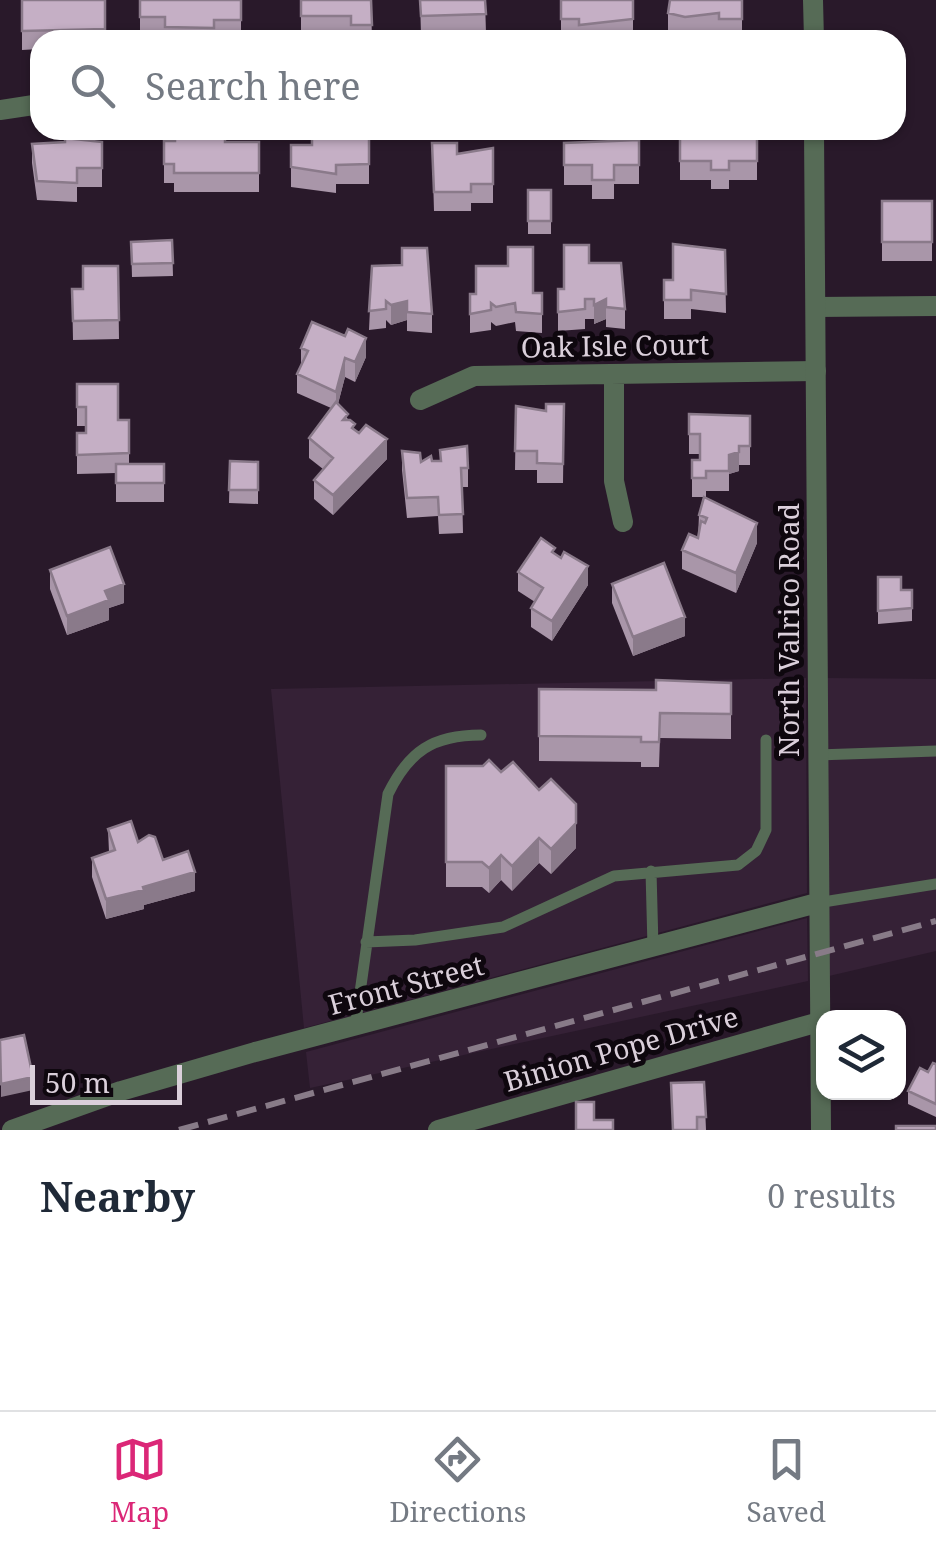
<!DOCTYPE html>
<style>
:root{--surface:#fff;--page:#f6f6f7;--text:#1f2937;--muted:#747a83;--line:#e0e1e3;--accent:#db2777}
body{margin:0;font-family:"Noto Serif",serif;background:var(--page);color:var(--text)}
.controls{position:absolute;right:30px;bottom:30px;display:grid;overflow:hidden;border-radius:20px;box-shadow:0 2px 8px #0004}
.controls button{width:90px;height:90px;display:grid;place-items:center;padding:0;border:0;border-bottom:2px solid var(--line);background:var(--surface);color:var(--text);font:50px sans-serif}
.scale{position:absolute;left:30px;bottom:25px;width:152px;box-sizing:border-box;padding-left:10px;border:5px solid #dacfda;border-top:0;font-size:28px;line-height:35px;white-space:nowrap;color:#dacfda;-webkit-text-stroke:8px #0e070e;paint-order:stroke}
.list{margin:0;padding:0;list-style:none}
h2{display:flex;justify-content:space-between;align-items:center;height:130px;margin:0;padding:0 40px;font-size:42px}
h2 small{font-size:32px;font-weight:400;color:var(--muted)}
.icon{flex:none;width:55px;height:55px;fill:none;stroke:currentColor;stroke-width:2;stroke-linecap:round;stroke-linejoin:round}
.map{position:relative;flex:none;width:936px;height:1130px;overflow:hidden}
.search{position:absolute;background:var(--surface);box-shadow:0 2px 8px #0004;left:30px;right:30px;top:30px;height:110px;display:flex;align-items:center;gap:25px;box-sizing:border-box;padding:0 35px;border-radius:30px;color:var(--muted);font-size:38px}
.sheet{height:280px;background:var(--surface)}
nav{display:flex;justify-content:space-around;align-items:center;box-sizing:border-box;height:140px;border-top:2px solid var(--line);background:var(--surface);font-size:28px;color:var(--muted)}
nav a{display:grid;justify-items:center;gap:5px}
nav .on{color:var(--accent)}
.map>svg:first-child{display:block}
</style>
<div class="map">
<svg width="936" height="1130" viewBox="0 0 936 1130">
<rect width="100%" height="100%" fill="#29192a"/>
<path fill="#352136" d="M806 678 807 893 304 1028 271 689Z
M827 678 936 679V951L829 976Z
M807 918 808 981 310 1088 306 1052Z"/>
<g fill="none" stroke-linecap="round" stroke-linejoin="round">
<path stroke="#566b56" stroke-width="11" d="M817 755 936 751
M651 871 653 947
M817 903 936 884
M366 942 415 940 503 927 614 876 738 865 756 851 766 830V740
M355 1028 388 794C409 751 433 735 481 735"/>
<path stroke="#566b56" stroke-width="20" d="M0 110 40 104
M816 307 936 306
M614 374V481L623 522
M420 400 474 376 816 371
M438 1130 819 1022"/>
<path stroke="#566b56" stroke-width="20" d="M813 0 814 40
M814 130 821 1130
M12 1130 121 1091 255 1052 817 903"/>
<path stroke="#887b88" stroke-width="6" stroke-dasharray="20 10" stroke-linecap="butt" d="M179 1130 936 921"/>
</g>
<path fill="#a996a9" d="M22 0H105V40H40V49L22 50Z
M140 0H241V39L165 40V36H140Z
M301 0H371L372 40H351V35H301Z
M420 0H485L486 33 421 35Z
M561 0H633V38L618 40 561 38Z
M742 0V38H719V32L685 36 668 32V13Z
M680 136H757V180H729V189H711V180H680Z
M369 138V184H336V193L291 187V145H312Z
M639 140V184H614V199H592V185H564V143Z
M164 141 259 142V192H174V183H164Z
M102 142V187H77V202L37 200 32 163V144Z
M432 143 457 154 493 148V203H471V211H434Z
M528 190H551V234H528Z
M882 201H932V261H882Z
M172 240 173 276 132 277 131 242Z
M725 250 726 313 691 309V319H664V280H673Z
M589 263 625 309V329L606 327V319L594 324V319H585V329L558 331V289H564Z
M118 266 119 339 73 340 72 289H83Z
M372 266 432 314V333L407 331V320L391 325 386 320V328L369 330Z
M542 293V333L516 331 515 322 496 326 491 322V330L470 333V294Z
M345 336 366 357 355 382 345 377 338 404 355 430 387 459 333 515 314 499V480L323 469 309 458V438L331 408 297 393V374L301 367V348Z
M77 384 118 420H129V464H164V502H116V473L77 474V433H86V426H77Z
M564 404 563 483H537V470H515L516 406 546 411Z
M689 414 750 416V465H739V471L729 474V491H706V497H692V460H700V454H689Z
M402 451 421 462 432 461 468 468V487H462L463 533 439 534 438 516 407 518 402 470Z
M230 461 258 462V504L229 503Z
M699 515 757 543 736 593 682 569V550L698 538Z
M555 554 588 585 552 641 531 627V608L535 602 518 591V572Z
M50 570 124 603 109 608V620L67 635 50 589Z
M878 577 901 590H912V621L878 624Z
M612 584 685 636 633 656 612 603Z
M731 683V739L660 738 659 767H641V762L539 761V689L656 690Z
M446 766 576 848 551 874 539 863 512 891 501 880 489 893 482 887H446Z
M108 829 138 842 163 860 195 891 144 905V909L106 919 92 877V858L109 852Z
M936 1064V1117L908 1104V1091Z
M704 1082 706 1130H672Z"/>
<path fill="#8a7a8a" d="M606 299V319L594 324V305Z
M407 301V320L391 325V305Z
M366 338V357L355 382V362Z
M345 358V377L336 411V392Z
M387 439V459L333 515V495Z
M739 452V471L729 474V455Z
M757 523V543L736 593V573Z
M588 566V585L552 641V621Z
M124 584V603L109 608V620L67 635V616L105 591Z
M685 617V636L633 656V637Z
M576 823V848L551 874V849Z
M539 838V863L512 891V866Z
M501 855V880L489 893V868Z
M195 872V891L144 905V909L106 919V899L143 887Z
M33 1077V1090L1 1097V1084Z"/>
<path fill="#c5afc5" stroke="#8a7a8a" stroke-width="2.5" d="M22 0H105V29L22 31Z
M140 0H241V20H214V28L165 27V17H140Z
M301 0H371L372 25H351V16H301Z
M420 0H485L486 14 421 16Z
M561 0H633V19L579 25V19H561Z
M670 0H742V19H719V13L685 17 668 13Z
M706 132 757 136V161H729V170H711V161H680V136H706Z
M325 134 369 138V164L336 165V174L291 167V145H312V138H325Z
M175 137H225V142H259V173H174V164H164V141H175Z
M65 138 102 142V168H77V183L37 181 32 144 65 142Z
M639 140V165H614V180H592V165H564V143Z
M432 143H457V154L493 148V184H471V192H434Z
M528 190H551V221H528Z
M882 201H932V242H882Z
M172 240 173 263 132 264 131 242Z
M673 244 725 250 726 294 691 290V300H664V280H673Z
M564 245H589V263H621L625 309 606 307V299L594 305V299H585V309L558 312V289H564Z
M508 247H533V293H542V314L516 312 515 303 496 307 491 303V310L470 314V294H476V266H508Z
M402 248H427L432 314 407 312V301L391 305 386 301V309L369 311 372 266 402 265Z
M83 266H118L119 320 73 321 72 289H83Z
M312 322 345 336 348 329 366 338 355 362 345 358 336 392 297 374 308 351 301 348Z
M77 384H118V420H129V453L77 455V433H86V407H77Z
M336 402 348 414 343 420H350L355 424 352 428 359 433 366 425 387 439 333 495 314 480 333 458 309 438Z
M546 404H564L563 464 537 463V451H515L516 406 546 411Z
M689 414 750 416V446H739V452L729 455V471H706V478H692V460H700V434H689Z
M467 446 468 468H461L463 514 439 515 438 497 407 498 402 451 420 453 421 462 431 456 432 461H441L440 450Z
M230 461 258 462V490H229Z
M116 464H164V483H116Z
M704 497 757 523 736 573 682 550 689 534 698 538 701 521 705 523 707 518 699 515Z
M541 538 555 548 552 552 561 558 564 552 588 566 552 621 531 608 543 588 518 572Z
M110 547 124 584 105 591 109 600 67 616 50 570Z
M664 563 685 617 633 637 612 584Z
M878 577H901V590H912V608L878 611Z
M656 680 731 683V714L660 713 659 742H641V737L539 736V689L656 690Z
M489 760 501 772 513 762 539 790 551 779 576 804V823L551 849 539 838 512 866 501 855 489 868 482 862H446V766H483Z
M131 821 138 842 149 835 155 837 163 860 188 851 195 872 143 887 144 890 106 899 92 858 115 850 108 829Z
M24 1035 33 1077 1 1084 0 1040Z
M933 1063 936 1064V1104L908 1091 920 1068 928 1072Z
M704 1082 706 1117H697V1130H673L671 1083Z
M576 1102H594V1120H613V1130H576Z
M896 1126H936V1130H896Z"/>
<g text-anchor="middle" stroke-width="10" stroke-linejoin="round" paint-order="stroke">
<g font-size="28" fill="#dacfda" stroke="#0e070e">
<text transform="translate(615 346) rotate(-1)" y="10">Oak Isle Court</text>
<text transform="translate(789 630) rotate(-90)" y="10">North Valrico Road</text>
<text transform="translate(406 985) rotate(-15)" y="10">Front Street</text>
<text transform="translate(621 1049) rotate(-16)" y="10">Binion Pope Drive</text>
</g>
</g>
</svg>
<div class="controls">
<button><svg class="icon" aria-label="layers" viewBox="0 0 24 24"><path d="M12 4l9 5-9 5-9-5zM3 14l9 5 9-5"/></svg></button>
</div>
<div class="scale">50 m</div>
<div class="search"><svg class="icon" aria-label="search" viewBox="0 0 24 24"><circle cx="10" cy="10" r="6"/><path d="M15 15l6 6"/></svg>Search here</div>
</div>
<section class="sheet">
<h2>Nearby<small>0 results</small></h2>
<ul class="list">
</ul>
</section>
<nav>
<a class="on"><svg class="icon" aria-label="map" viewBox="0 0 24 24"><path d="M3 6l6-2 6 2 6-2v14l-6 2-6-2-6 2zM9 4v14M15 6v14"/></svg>Map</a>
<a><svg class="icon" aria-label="directions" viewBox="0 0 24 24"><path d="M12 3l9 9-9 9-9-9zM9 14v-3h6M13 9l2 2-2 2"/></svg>Directions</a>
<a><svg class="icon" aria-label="saved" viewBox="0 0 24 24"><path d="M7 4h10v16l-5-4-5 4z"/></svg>Saved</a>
</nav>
